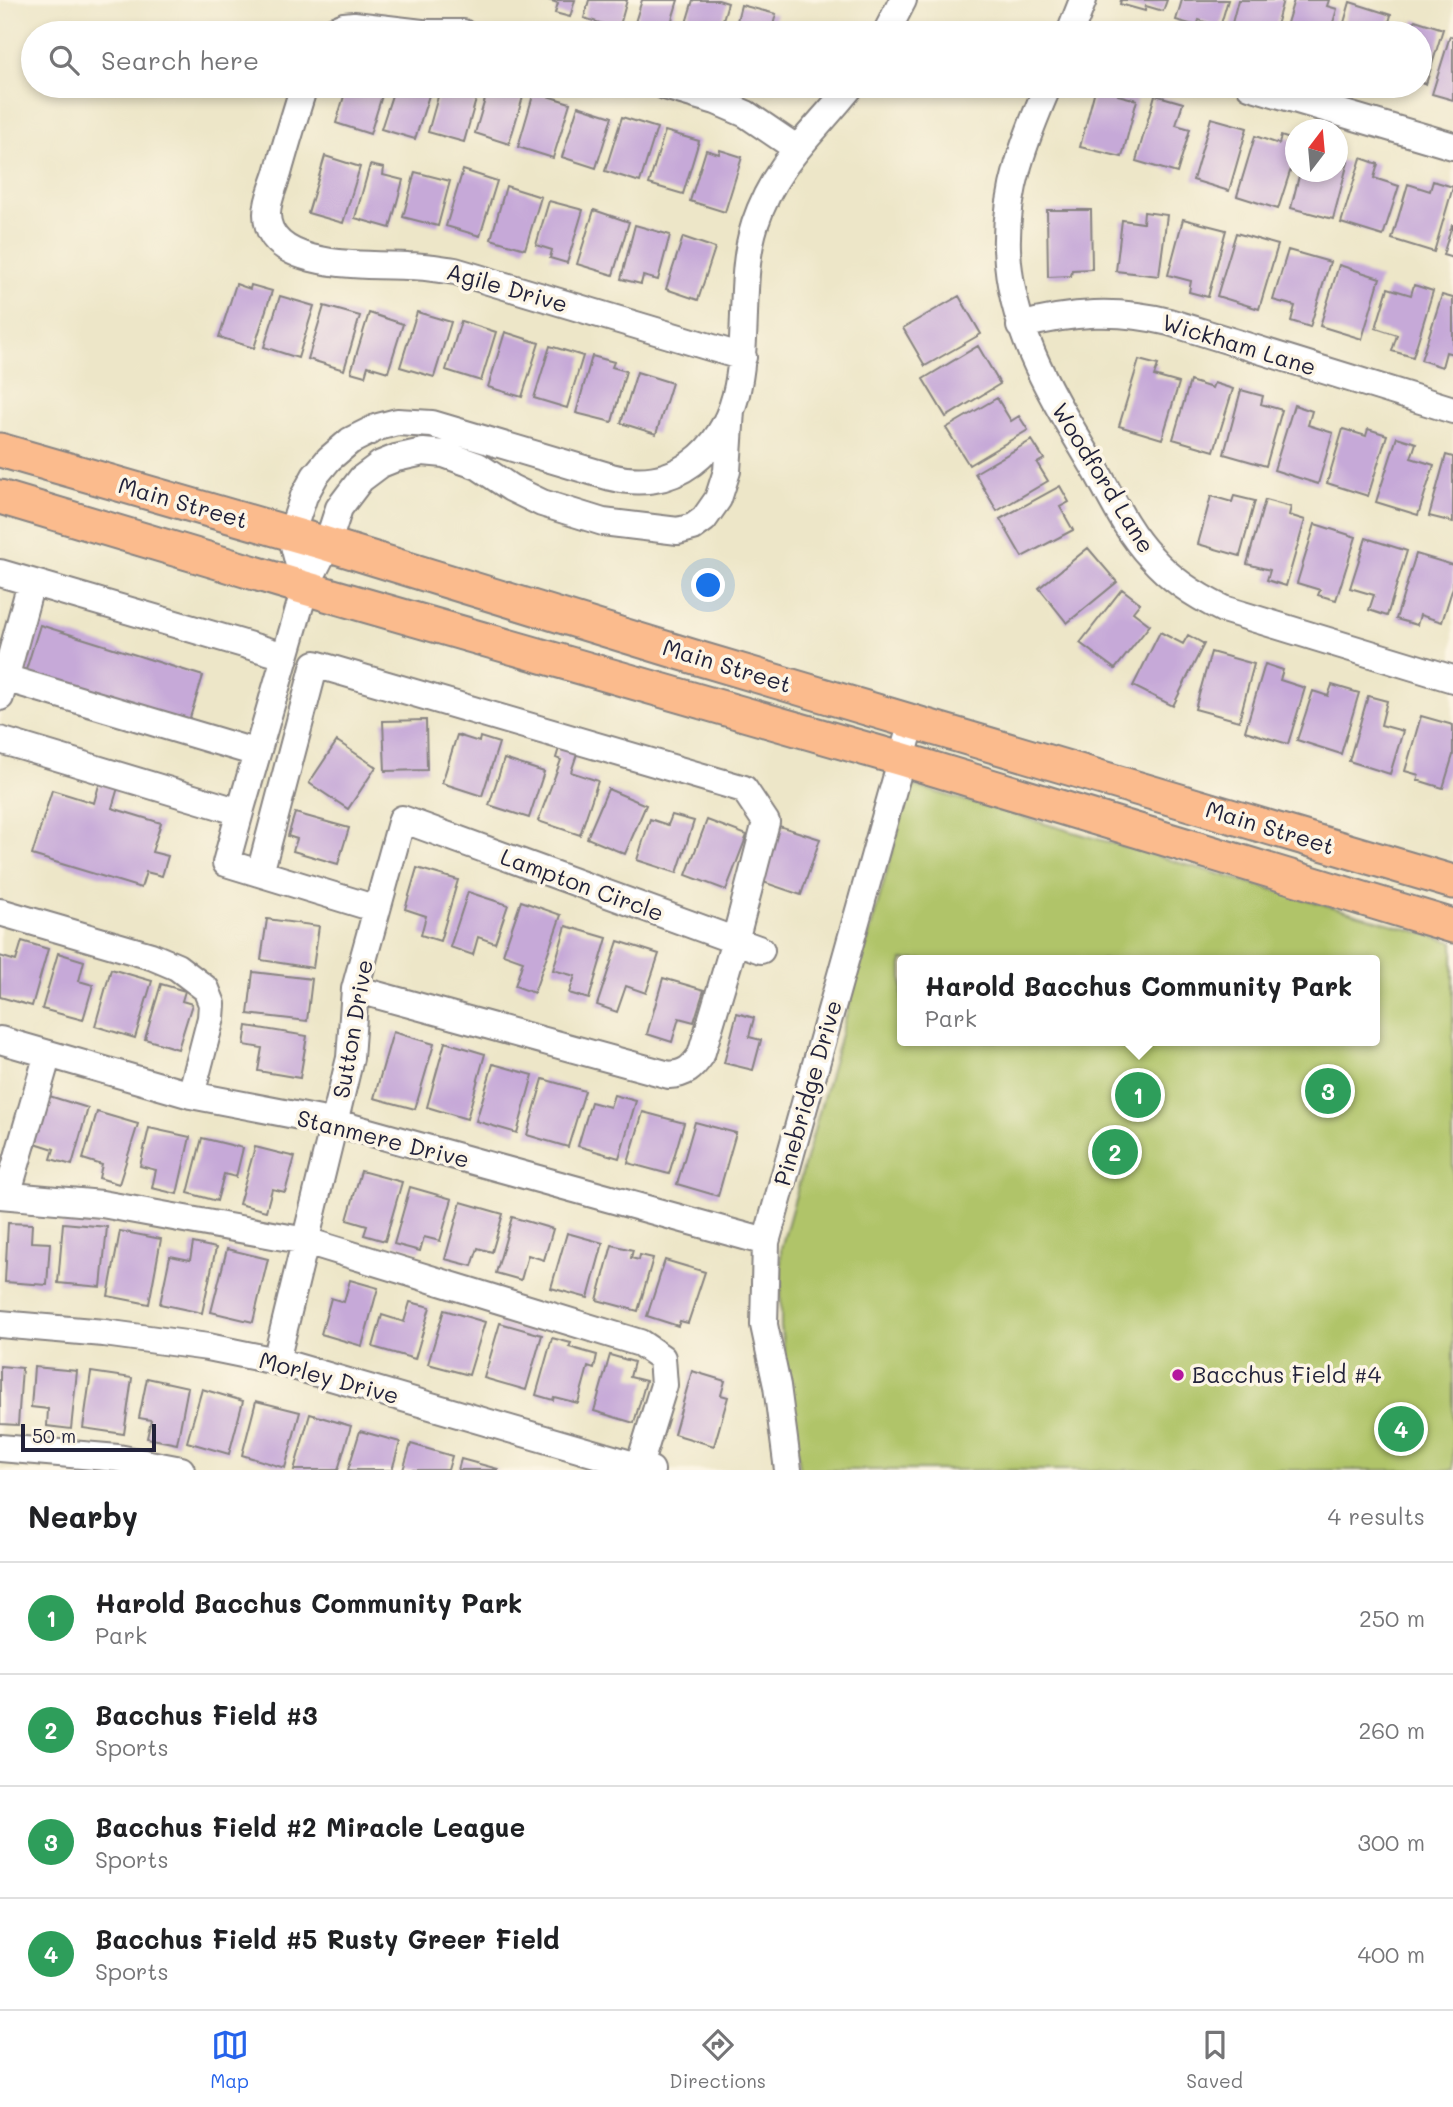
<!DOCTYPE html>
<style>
:root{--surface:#fff;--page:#f6f6f6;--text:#202124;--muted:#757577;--line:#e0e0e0;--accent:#2563eb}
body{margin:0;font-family:Mali,sans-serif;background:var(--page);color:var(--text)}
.compass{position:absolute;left:1285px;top:119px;width:63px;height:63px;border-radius:50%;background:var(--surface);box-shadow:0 4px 10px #0003;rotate:16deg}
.scale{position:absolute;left:21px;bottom:18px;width:135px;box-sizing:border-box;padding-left:7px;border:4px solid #22223b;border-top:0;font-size:19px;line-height:24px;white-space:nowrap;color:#22223b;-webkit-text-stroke:5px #fcf5e5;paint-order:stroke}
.you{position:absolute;left:709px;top:586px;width:24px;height:24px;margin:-18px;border:5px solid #fff;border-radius:50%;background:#1a73e8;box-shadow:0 0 0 10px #1a73e833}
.badge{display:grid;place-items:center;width:46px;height:46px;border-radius:50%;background:var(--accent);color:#fff;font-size:23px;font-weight:700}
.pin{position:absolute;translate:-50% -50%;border:4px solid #fff;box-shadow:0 2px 7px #0006}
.popup{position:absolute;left:897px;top:955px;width:483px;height:91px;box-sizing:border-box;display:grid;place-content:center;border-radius:7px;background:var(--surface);filter:drop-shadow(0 2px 5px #0005);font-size:23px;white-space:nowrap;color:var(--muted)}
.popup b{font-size:26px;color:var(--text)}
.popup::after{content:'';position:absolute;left:50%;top:100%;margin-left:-14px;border:14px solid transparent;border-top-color:var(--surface)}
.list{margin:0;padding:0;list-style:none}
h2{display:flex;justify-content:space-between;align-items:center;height:91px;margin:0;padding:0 28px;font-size:30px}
h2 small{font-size:23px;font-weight:400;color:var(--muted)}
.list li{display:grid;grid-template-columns:46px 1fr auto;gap:21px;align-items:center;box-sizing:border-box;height:112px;padding:0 28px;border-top:2px solid var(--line)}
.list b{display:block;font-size:26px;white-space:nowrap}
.list p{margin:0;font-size:23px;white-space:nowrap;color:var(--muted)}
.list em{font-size:23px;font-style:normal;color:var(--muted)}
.icon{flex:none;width:38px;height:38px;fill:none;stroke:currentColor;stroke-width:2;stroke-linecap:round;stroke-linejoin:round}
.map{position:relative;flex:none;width:1453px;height:1470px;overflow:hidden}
.search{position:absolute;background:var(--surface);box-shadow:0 4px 10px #0003;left:21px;right:21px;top:21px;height:77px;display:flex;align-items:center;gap:18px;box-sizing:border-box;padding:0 24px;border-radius:38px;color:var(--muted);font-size:26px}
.sheet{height:539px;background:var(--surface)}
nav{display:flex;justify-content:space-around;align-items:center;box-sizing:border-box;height:98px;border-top:2px solid var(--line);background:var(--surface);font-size:19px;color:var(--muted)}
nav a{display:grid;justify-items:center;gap:4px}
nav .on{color:var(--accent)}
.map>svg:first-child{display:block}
</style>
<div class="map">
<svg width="1453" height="1470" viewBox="0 0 1453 1470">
<rect width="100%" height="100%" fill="#fcf5e5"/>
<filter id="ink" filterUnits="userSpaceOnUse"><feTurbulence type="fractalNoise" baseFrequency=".0143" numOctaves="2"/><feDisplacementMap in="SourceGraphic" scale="14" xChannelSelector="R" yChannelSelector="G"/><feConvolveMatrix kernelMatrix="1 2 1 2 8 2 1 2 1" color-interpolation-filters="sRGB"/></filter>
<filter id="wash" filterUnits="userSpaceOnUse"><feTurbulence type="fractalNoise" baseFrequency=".00686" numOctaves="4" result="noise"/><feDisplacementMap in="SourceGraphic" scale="28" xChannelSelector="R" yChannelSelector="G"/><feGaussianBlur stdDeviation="1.57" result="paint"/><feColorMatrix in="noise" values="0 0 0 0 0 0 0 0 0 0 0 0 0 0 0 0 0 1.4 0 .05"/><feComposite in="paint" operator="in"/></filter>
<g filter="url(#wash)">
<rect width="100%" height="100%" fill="#ede6c8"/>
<path fill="#b0c469" stroke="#697352" stroke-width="2" fill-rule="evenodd" d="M911 785 1453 942V1470H800L781 1327V1248ZM902 960H1374V1041H902Z"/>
<g id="blocks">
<path fill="#c6a9d8" d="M548 0H575L570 17 555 13 558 3Z
M589 0H627L619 29 584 18Z
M642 0H678L668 33 632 32Z
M693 0H718L728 3 719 33H683Z
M1121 0H1167L1163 11 1146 6 1145 11 1120 4Z
M1182 0H1228L1220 27 1199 20 1197 26 1176 20Z
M1238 0H1283L1274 33H1256L1231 27Z
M1294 0H1329L1327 6 1337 9 1330 33H1284Z
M1350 2 1391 15 1386 33H1341Z
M741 5 776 14 771 33H734Z
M1415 20 1443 29 1426 84 1420 82V33H1395L1398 24 1412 29Z
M1450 36 1453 37V100L1432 94Z
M347 86H385L370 134 336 123Z
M395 86H420L431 89 415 139 381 129Z
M441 86H467L479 89 464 142 428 132Z
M489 86H512L525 90 509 144 475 133Z
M1096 86 1121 87 1118 95 1137 100 1122 157 1080 147Z
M534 92 570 103 553 158 518 147Z
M1155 95 1183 103 1176 125 1190 129 1177 173 1136 161Z
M578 106 612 117 596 168 562 157Z
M622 117 657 128 640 182 605 171Z
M1211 118 1247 128 1229 191 1193 180Z
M665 131 699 141 683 194 649 184Z
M1255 136 1279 144 1281 136 1296 141V153L1278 209 1237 196Z
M706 150 719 154 720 150 742 157 725 212 690 201Z
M325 156 360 167 343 223 308 213Z
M1361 158 1378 164 1374 178 1399 186 1383 236 1341 223Z
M1338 160 1348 162 1333 219 1291 208 1300 172H1338Z
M370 165 384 168 383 175 403 180 390 228 355 218Z
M463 170 497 181 480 236 446 226Z
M415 172 450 181 438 226 403 217Z
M1433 181 1453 187 1434 252 1392 239 1408 184 1430 191Z
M506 186 541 197 525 249 491 239Z
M549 201 583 210 567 263 550 258 552 250 536 245Z
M594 210 629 222 613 275 577 264Z
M1047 210H1091L1092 269 1072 270 1071 276 1048 277Z
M1144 212 1167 215 1159 276 1116 271 1122 220 1143 223Z
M1183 219 1226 230 1208 297 1189 292 1191 281 1168 275Z
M635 225 670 235 658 280 643 276 641 284 621 279Z
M1452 225H1453V258L1443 255Z
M1236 233 1278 245 1259 309 1217 296Z
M683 237 715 248 698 300 666 289Z
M1288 250 1330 262 1310 327 1291 321 1295 306 1273 300Z
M1339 265 1380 278 1362 339 1320 326Z
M236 284 250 289 251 285 272 291 254 348 219 337Z
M1414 285 1433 291 1413 357 1392 351 1397 335 1376 328 1388 288 1411 295Z
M1442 295 1453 298V354L1446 352 1442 367 1421 360Z
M280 296 314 306 298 358 264 347Z
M959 296 981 334 925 366 903 328Z
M324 306 360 316 344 370 308 359Z
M417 312 451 322 434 377 400 367Z
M369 313 403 324 388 372 368 366 365 376 351 372Z
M461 321 496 332 481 381 446 370Z
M505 332 539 343 522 397 488 387Z
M550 346 583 356 567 408 534 398Z
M978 346 1000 384 946 417 923 379Z
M592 356 614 362 612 367 626 371 612 422 576 413Z
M1139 360 1158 365 1154 376 1179 383 1162 439 1119 426Z
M637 372 672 383 656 434 621 423Z
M1190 381 1212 388 1214 383 1233 389 1214 451 1173 439Z
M1241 390 1263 396 1261 404 1282 410 1266 466 1224 454Z
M997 398 1011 421 1019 416 1028 430 969 465 946 428Z
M1294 405 1312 411 1308 425 1333 433 1318 484 1274 470Z
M1343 429 1366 436 1368 429 1387 435 1368 496 1327 483Z
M1397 437 1416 443 1411 458 1434 465 1418 515 1376 502Z
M1032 440 1044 459 1037 463 1048 481 997 511 975 473Z
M1446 455 1453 457V522L1429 516Z
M1060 486 1069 502 1060 507 1073 530 1022 557 1000 519Z
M1211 496 1232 502 1234 496 1255 501 1240 556 1198 544Z
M1265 500 1291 507 1289 515 1305 520 1286 586 1267 580 1270 570 1247 564Z
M1315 524 1356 537 1336 600 1318 595 1320 590 1297 583Z
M1366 538 1407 551 1387 616 1369 610 1374 595 1350 588Z
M1088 548 1117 582 1067 623 1039 588Z
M1416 554 1453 565V587L1442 622 1420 615 1417 625 1396 619Z
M1122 589 1140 603 1133 612 1150 625 1115 669 1080 643Z
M40 625 203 676 188 724 25 673Z
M1160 632 1183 644 1188 635 1204 644 1173 706 1133 686Z
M1211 652 1254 664 1239 721 1195 709Z
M1265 664 1283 670 1280 680 1305 688 1288 744 1245 731Z
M1332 685 1359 693 1341 754 1297 740 1313 691 1328 696Z
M1368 696 1387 701 1381 725 1403 731 1390 774 1349 761Z
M1421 716 1453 725V755L1443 788 1417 780 1419 775 1405 771Z
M426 720 427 770 385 771 383 721Z
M457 735 479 742 480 737 499 743 482 796 442 783Z
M337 741 376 767 348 809 309 783Z
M560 745 578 751 571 772 598 781 580 835 538 821 561 760 556 758Z
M504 759 544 772 529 818 489 805Z
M101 778 119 784 112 808 161 823 152 852 168 856 162 876 146 872 141 888 32 855 52 790 94 803Z
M608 789 646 805 625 854 587 838Z
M295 813 349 828 338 864 293 851 297 839 288 836Z
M672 815 694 821 677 873 637 860 650 819 668 825Z
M707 820 747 835 726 890 686 875Z
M779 826 820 839 801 895 760 881Z
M417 868 458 880 440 941 421 935 426 916 405 909Z
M468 892 508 905 495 943 478 937 473 955 450 947Z
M521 901 561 915 534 993 515 986 523 961 503 954Z
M267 919 319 926 313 968 261 960Z
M566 926 607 938 589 999 569 993 575 976 553 970Z
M22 941 48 949 32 1006 0 997V956L16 961Z
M618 941 659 954 646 993 626 986 617 1012 597 1005Z
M58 953 84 961 79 981 93 985 83 1020 42 1009Z
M111 969 152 981 135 1038 95 1026Z
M253 972 312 979 307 1021 248 1014Z
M663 978 704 990 694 1022 679 1018 672 1042 647 1034Z
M161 984 185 991 182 1001 192 1004 178 1049 145 1039Z
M737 1013 754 1018 749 1037 761 1040 753 1070 724 1063Z
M247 1026 307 1036 300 1078 258 1071 262 1048 244 1045Z
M393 1032 434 1044 415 1109 374 1098Z
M445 1042 485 1054 467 1119 427 1107Z
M493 1064 533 1075 517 1133 476 1121Z
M543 1079 585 1091 568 1147 527 1135Z
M46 1095 88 1108 72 1165 51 1159 54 1149 32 1142Z
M614 1095 636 1101 619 1158 578 1146 591 1102 610 1107Z
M97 1112 138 1124 119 1184 99 1178 102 1165 83 1159Z
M643 1112 684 1123 669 1174 628 1163Z
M695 1122 736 1133 718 1196 677 1184Z
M149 1128 190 1137 177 1194 152 1188 156 1170 140 1166Z
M202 1138 243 1148 236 1177 224 1174 217 1201 188 1193Z
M255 1147 295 1157 285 1192 272 1189 266 1211 239 1204Z
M361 1171 402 1182 385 1241 364 1235 367 1226 347 1220Z
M410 1187 452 1199 440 1241 424 1237 420 1251 394 1244Z
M461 1202 503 1214 492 1252 478 1248 472 1266 445 1259Z
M512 1217 553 1229 544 1260 528 1255 521 1280 496 1273Z
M8 1223 32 1224 31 1242 50 1243 47 1285 5 1282Z
M63 1223 107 1227 101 1287 58 1283Z
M120 1231 161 1239 149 1304 108 1296Z
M567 1233 603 1243 588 1298 551 1288Z
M193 1243 216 1248 202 1313 160 1304 170 1256 190 1260Z
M612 1245 633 1250 631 1258 639 1260 640 1255 653 1258 638 1311 597 1300Z
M227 1249 268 1259 253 1322 211 1312Z
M665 1260 705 1272 688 1323 680 1321 678 1326 647 1316Z
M350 1280 378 1288 362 1346 321 1334 331 1298 344 1302Z
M410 1302 430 1307 415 1359 373 1347 382 1315 404 1322Z
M444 1310 485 1322 469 1375 428 1364Z
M500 1323 542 1335 526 1390 484 1378Z
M552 1338 571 1343 569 1347 597 1355 594 1369 588 1367 578 1403 554 1397 553 1400 536 1395Z
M610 1355 634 1362 630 1377 646 1381 634 1423 594 1411Z
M0 1366 22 1368 18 1425 0 1424Z
M34 1367 77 1371 71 1429 47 1426 48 1409 31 1407Z
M692 1371 725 1381 721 1395 728 1397 714 1446 674 1434Z
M91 1372 132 1378 124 1434 83 1428Z
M147 1378 188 1387 177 1444 147 1438 151 1420 139 1418Z
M202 1389 243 1401 229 1454 187 1442Z
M256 1401 300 1412 285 1468 242 1455Z
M310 1414 351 1426 338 1470H294Z
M360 1431 400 1442 392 1470H348Z
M411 1444 452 1456 448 1470H403Z
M461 1459 498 1469V1470H458Z"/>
</g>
</g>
<g filter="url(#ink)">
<use href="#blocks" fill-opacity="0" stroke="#888482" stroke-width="2"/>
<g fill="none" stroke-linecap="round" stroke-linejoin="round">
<g stroke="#888482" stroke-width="30">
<path id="minor" d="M327 33 344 26 354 25 422 33
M428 33H463
M886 33 903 0
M1070 33 1083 0
M304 86C295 115 286 144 278 173 274 186 267 200 267 214 267 271 370 264 408 266 424 266 440 269 455 271L743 357
M665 86 716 101 746 114 796 148
M1048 86C1025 139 1005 190 1007 249 1011 336 1055 400 1097 472 1113 501 1128 533 1151 557 1171 580 1196 596 1223 609L1453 679
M1250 86 1453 146
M1020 326C1071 312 1118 309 1169 322L1453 410
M0 573 285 656
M305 588 291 534 304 496 315 476 329 459 350 441 378 427 397 422 432 424 611 477C639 484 668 481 692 463 767 408 730 301 755 224 775 163 813 134 851 86
M5 678 257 753
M0 697 31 583
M0 740 240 812 305 588 327 545 339 508 361 479 381 464 396 458 423 452 444 454 478 466 511 488 542 503 603 522 678 531 693 527 704 519 718 499 727 471 731 410
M240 812 226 863 377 909
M260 873 315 664 744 789 766 822 735 941 701 1055C692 1068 686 1074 669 1075L355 989
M0 912 151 956 177 967 206 989 212 1004 211 1018 191 1095
M0 1040 191 1095 336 1123 766 1242
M0 1195 102 1204 306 1241 640 1343 662 1358 664 1385 639 1466
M7 1195 48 1054
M0 1324 104 1333 208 1347 276 1361 651 1470
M276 1361 350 1058 355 989 402 819 761 950
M0 1448 118 1458 181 1470
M788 1470 777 1386 764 1325 766 1242 912 722"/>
</g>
<g stroke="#888482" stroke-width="37">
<path id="major" d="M0 450 320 542 701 659 1453 882
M0 497 305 588 901 759 1453 926"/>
</g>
<use href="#minor" stroke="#fff" stroke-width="26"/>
<use href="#major" stroke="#fbbb8d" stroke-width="33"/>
</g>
</g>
<circle fill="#b5179e" stroke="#fcf5e5" stroke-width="2.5" cx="1178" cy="1375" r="7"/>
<g text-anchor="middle" stroke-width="7" stroke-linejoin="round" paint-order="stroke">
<g font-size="23" fill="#22223b" stroke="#fcf5e5">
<text transform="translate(507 288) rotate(16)" y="8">Agile Drive</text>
<text transform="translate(1239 345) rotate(17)" y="8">Wickham Lane</text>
<text transform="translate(1103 478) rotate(58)" y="8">Woodford Lane</text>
<text transform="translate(183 503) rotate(16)" y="8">Main Street</text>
<text transform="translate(727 666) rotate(17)" y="8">Main Street</text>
<text transform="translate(1270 828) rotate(17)" y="8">Main Street</text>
<text transform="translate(582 885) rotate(20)" y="8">Lampton Circle</text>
<text transform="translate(353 1029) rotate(-80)" y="8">Sutton Drive</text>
<text transform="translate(808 1093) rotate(-74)" y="8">Pinebridge Drive</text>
<text transform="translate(383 1139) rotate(14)" y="8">Stanmere Drive</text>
<text transform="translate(329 1378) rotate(15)" y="8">Morley Drive</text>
</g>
<g font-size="23" fill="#22223b" stroke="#fcf5e5" text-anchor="start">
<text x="1192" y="1383">Bacchus Field #4</text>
</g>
</g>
</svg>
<svg class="compass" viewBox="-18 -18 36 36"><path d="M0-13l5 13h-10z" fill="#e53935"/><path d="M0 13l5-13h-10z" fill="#757577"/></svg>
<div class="scale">50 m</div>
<div class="you"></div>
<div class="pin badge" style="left:1138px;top:1095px;background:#2e9e5b">1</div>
<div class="popup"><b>Harold Bacchus Community Park</b>Park</div>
<div class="pin badge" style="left:1115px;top:1152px;background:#2e9e5b">2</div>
<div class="pin badge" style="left:1328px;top:1091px;background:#2e9e5b">3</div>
<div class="pin badge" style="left:1401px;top:1429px;background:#2e9e5b">4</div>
<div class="search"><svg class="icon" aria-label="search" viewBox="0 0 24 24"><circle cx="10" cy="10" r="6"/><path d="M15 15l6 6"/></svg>Search here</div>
</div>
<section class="sheet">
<h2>Nearby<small>4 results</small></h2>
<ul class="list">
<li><span class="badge" style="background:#2e9e5b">1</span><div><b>Harold Bacchus Community Park</b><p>Park</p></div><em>250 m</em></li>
<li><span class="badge" style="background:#2e9e5b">2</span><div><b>Bacchus Field #3</b><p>Sports</p></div><em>260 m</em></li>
<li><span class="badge" style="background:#2e9e5b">3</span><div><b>Bacchus Field #2 Miracle League</b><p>Sports</p></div><em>300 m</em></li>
<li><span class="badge" style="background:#2e9e5b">4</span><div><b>Bacchus Field #5 Rusty Greer Field</b><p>Sports</p></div><em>400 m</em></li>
</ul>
</section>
<nav>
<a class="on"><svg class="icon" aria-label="map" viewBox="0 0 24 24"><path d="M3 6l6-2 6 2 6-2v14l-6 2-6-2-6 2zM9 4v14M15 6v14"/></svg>Map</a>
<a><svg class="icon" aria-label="directions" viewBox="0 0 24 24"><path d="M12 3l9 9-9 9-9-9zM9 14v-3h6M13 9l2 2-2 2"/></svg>Directions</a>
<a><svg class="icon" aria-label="saved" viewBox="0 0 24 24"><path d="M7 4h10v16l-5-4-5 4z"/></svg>Saved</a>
</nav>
